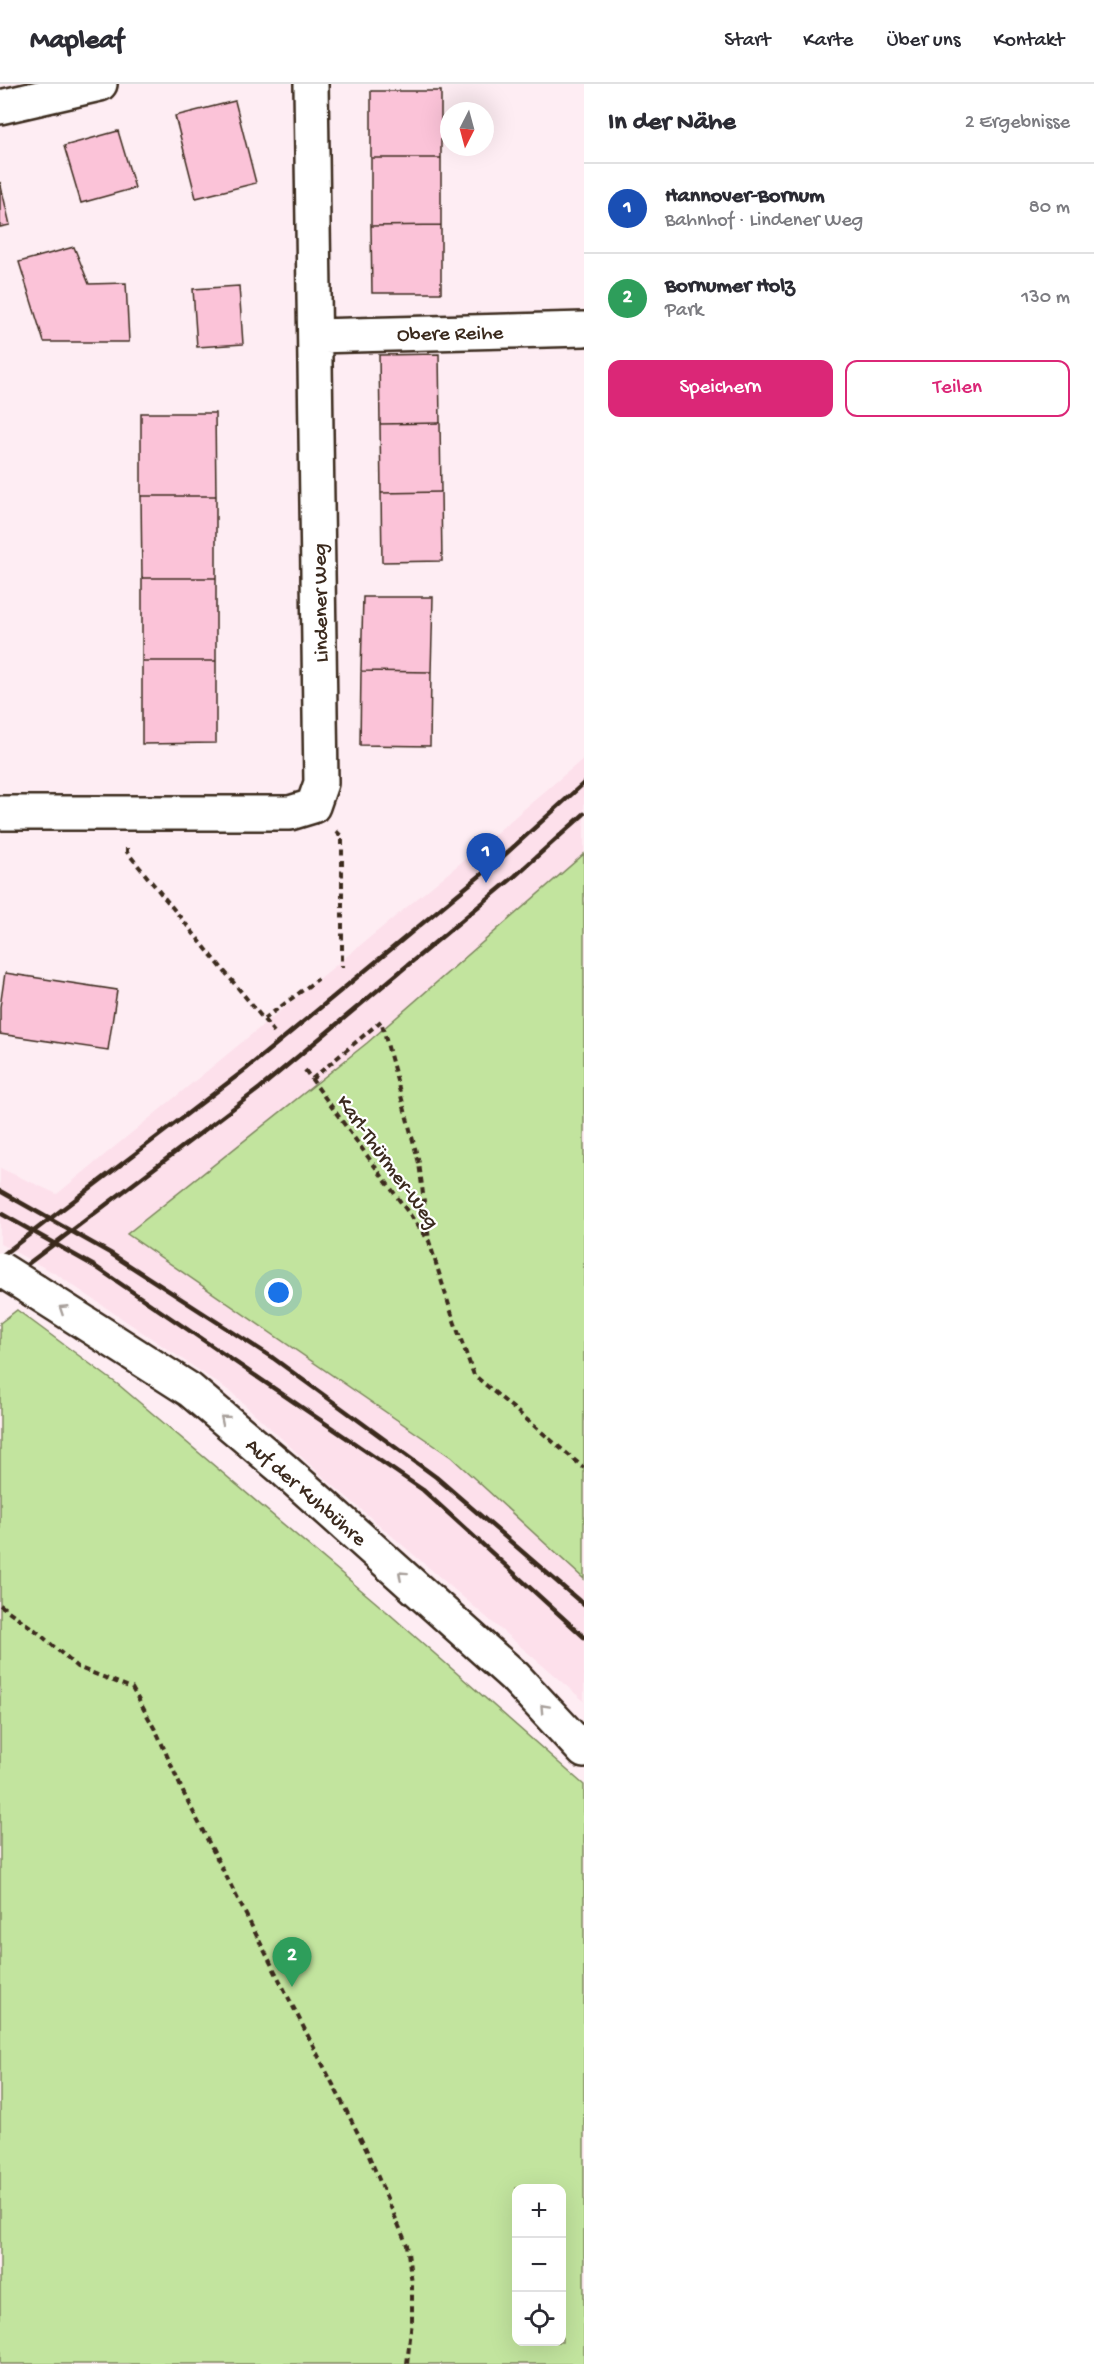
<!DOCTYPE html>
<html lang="de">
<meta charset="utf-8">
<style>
:root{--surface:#fff;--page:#f7f7f7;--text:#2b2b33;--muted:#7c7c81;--line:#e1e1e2;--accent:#db2777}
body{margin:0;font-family:"Gochi Hand",sans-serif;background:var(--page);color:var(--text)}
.controls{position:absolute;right:18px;bottom:18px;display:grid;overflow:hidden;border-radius:12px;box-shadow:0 6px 24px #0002}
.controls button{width:54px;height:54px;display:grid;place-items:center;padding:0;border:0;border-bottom:2px solid var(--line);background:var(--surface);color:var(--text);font:30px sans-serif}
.compass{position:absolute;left:440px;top:18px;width:54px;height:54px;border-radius:50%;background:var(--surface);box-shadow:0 6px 24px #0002;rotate:186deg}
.you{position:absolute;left:279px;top:1209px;width:21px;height:21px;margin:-15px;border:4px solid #fff;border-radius:50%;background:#1a73e8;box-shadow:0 0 0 9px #1a73e833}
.badge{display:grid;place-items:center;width:39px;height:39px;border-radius:50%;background:var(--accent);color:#fff;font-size:20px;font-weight:700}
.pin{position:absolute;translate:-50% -50px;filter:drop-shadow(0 2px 3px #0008)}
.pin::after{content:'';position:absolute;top:32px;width:21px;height:18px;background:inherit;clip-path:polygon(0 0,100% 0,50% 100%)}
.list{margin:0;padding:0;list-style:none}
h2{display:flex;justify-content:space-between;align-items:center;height:78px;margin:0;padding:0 24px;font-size:26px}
h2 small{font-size:20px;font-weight:400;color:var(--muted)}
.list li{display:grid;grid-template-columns:39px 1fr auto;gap:18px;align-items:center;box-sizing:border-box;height:90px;padding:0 24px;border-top:2px solid var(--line)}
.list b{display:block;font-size:22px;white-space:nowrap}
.list p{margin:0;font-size:20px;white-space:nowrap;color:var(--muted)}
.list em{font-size:20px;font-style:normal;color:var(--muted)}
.actions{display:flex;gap:12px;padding:18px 24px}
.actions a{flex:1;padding:14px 0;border:2px solid var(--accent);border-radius:12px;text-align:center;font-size:21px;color:var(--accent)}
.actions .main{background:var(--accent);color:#fff}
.icon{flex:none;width:33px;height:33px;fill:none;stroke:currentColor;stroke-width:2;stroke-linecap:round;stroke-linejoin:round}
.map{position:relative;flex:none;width:584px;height:2280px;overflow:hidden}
header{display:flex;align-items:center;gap:36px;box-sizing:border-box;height:84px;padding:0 30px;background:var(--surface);border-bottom:2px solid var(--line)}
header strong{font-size:28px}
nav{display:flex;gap:33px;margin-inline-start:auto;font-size:21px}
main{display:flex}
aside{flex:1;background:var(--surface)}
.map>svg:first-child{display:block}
</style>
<header>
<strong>Mapleaf</strong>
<nav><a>Start</a><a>Karte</a><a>Über uns</a><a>Kontakt</a></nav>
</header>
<main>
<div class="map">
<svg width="584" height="2280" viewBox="0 0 584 2280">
<rect width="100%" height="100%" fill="#feedf3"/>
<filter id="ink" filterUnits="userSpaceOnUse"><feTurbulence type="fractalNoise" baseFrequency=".0167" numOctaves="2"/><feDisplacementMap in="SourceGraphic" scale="12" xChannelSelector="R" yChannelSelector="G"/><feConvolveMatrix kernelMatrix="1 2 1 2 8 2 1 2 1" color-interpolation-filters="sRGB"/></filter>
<g filter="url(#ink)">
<path fill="#fde0eb" d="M584 674V770L367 959 451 1373 584 1495V1617L321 1391 231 1308 56 1190 0 1160V1084L57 1110 469 772Z"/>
<path fill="#c2e49e" stroke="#7e875e" stroke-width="1.5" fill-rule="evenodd" d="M584 770V1495L451 1373 127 1150 367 959Z
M17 1226 120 1302 386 1527 584 1701V2280H0V1239ZM516 2104H562V2258H516Z"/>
<path fill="#fbc3d8" stroke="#3b2a1e" stroke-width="1.5" d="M371 7H441V74H371Z
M235 17 256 99 196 114 175 32Z
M118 47 135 104 81 119 64 62Z
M371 74H441V141L371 142Z
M0 98 10 141 0 143Z
M441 141V209H372L371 142Z
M74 163 89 200 126 199 129 258H44L19 178Z
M239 202 243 260 197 263 193 205Z
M439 270 440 339 380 340 379 271Z
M141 329H215L216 412H141Z
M440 339 441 408 381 409 380 340Z
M441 408 442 477 382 478 381 409Z
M141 412H216V494H142Z
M142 494H216V577H142Z
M363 513H433L431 588 361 587Z
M142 577H216V659L142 660Z
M361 587 431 588 430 662 360 661Z
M5 889 117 906 108 966 0 950V923Z"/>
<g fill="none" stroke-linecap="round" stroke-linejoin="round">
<g stroke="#3b2a1e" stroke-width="38">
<path id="minor" d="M0 23 100 0
M315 252 584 245
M0 729H290L313 722 321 699 311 0
M35 1207 190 1306 282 1384 515 1593 584 1667"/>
</g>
<path stroke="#3b2a1e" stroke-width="4" stroke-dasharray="6 4.5" stroke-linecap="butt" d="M336 747 342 753V883
M127 764V768L274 948
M264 935 318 895
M305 986 429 1157 453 1234 474 1291 584 1384
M312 995 381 937 419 1079 429 1156
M0 1521 35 1546 77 1583 132 1604 158 1651 183 1708 366 2065 407 2161 412 2200V2237L407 2280"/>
<use href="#minor" stroke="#fff" stroke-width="33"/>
<path stroke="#3b2a1e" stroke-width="4.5" d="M0 1107 110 1169 273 1274 436 1393 584 1521
M0 1129 96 1183 423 1406 584 1553
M0 1173 246 985 499 776 584 699
M0 1201 260 1004 515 792 584 730"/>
<g stroke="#3b2a1e" stroke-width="38" stroke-linecap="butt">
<path id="minor-bridge" d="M0 1185 35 1207"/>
</g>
<use href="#minor-bridge" stroke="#fff" stroke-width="33"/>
</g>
<defs><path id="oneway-chevron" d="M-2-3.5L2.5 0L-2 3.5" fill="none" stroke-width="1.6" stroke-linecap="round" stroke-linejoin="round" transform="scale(1.5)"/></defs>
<g stroke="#a79f9a">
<use href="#oneway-chevron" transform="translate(63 1225) rotate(-147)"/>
<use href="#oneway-chevron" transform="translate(224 1335) rotate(-140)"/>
<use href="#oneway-chevron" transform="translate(402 1491) rotate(-138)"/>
<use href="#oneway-chevron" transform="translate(544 1624) rotate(-133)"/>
</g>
</g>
<g text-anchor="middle" stroke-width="4.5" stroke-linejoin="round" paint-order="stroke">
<g font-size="21" fill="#3b2a1e" stroke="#fff">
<text transform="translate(450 248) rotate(-1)" y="7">Obere Reihe</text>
<text transform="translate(319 519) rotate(-91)" y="7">Lindener Weg</text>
<text transform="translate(389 1077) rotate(54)" y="7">Karl-Thürmer-Weg</text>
<text transform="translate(307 1407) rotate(41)" y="7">Auf der Kuhbühre</text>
</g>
</g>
</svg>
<div class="controls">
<button>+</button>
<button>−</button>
<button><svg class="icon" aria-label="locate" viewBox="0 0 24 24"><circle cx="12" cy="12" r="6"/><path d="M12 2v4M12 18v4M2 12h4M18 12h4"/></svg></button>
</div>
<svg class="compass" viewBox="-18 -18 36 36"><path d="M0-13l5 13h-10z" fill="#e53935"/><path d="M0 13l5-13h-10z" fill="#7c7c81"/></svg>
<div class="you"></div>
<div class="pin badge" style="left:486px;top:799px;background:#1a4fb4">1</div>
<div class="pin badge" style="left:292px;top:1903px;background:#2e9e5b">2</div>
</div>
<aside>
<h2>In der Nähe<small>2 Ergebnisse</small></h2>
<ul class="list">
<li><span class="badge" style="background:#1a4fb4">1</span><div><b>Hannover-Bornum</b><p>Bahnhof · Lindener Weg</p></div><em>80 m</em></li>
<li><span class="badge" style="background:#2e9e5b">2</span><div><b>Bornumer Holz</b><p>Park</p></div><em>130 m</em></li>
</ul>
<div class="actions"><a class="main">Speichern</a><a>Teilen</a></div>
</aside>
</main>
